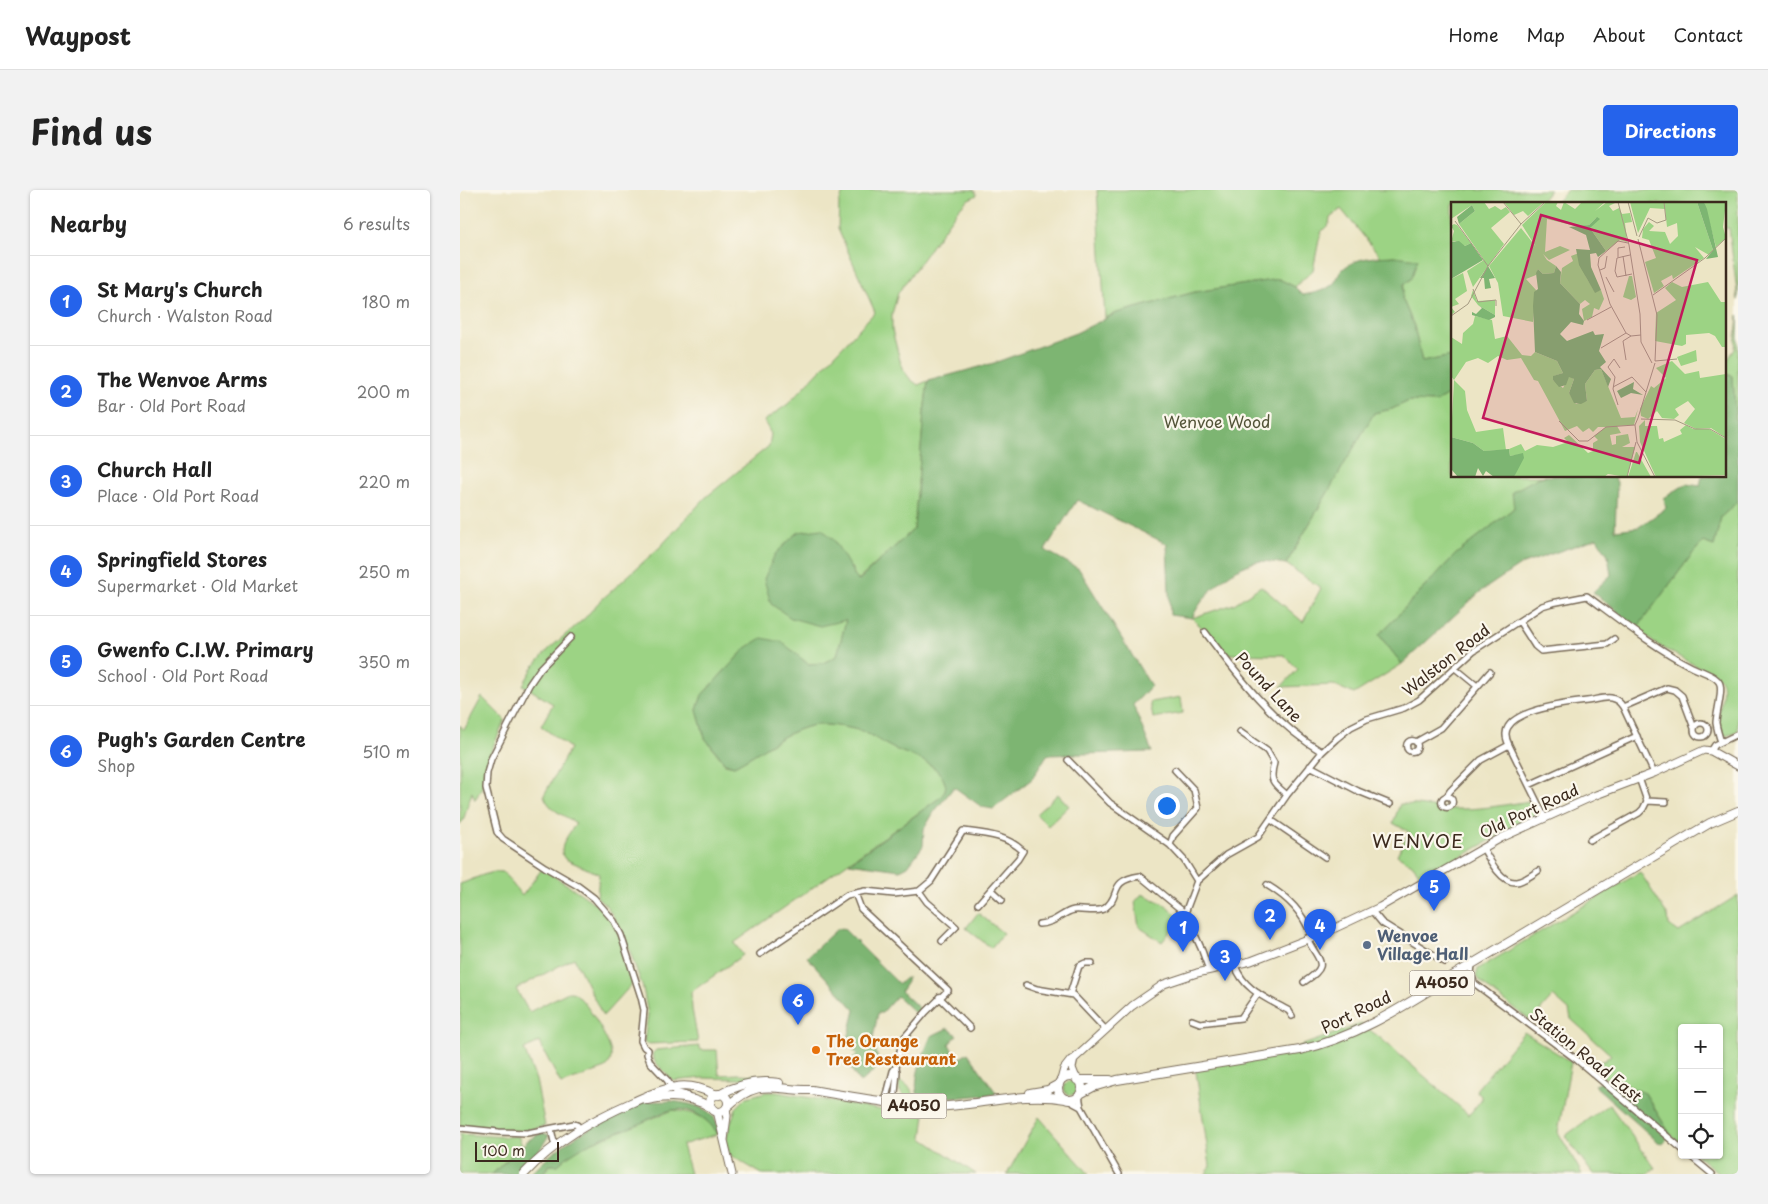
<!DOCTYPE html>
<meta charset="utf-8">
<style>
:root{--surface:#fff;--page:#f2f2f2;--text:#222;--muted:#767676;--line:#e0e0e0;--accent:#2563eb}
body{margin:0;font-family:"Playpen Sans",sans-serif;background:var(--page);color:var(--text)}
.controls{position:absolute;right:15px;bottom:15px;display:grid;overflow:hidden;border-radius:5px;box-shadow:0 1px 4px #0004}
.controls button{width:45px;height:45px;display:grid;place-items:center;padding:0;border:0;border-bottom:1px solid var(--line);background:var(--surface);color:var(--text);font:25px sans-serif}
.scale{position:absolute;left:15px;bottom:12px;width:84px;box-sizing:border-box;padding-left:5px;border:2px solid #3b2a1e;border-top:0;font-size:14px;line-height:18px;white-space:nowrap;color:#3b2a1e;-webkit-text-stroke:4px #fbf7ec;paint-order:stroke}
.you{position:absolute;left:706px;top:615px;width:18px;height:18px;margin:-12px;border:4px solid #fff;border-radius:50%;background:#1a73e8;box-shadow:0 0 0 8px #1a73e833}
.badge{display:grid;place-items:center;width:32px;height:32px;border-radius:50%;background:var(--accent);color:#fff;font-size:16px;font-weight:700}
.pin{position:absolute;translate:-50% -41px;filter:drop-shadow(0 1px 2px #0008)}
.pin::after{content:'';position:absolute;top:26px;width:18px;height:15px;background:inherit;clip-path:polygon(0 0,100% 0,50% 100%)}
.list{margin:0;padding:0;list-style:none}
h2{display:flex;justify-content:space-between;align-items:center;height:65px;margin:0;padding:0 20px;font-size:21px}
h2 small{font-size:16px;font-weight:400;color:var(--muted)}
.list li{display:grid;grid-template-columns:32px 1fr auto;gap:15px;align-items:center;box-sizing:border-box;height:90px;padding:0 20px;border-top:1px solid var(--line)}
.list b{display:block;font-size:19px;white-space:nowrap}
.list p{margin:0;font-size:16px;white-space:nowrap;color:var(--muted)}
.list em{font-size:16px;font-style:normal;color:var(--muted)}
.icon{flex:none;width:28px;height:28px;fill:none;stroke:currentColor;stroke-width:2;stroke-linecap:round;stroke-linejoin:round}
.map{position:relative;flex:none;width:1278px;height:984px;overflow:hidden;border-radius:5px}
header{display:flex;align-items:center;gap:30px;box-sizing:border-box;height:70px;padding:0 25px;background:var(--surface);border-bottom:1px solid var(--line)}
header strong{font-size:24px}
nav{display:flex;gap:28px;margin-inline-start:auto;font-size:18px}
.intro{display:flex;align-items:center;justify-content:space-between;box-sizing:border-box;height:120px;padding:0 30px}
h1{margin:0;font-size:35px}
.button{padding:12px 22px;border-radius:5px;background:var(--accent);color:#fff;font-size:18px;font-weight:700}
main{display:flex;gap:30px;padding:0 30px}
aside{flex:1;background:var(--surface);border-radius:5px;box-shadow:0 1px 4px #0004}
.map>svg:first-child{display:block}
</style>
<header>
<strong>Waypost</strong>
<nav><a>Home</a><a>Map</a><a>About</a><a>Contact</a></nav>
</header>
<div class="intro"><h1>Find us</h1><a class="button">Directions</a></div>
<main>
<aside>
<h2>Nearby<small>6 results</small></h2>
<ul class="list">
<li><span class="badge">1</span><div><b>St Mary's Church</b><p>Church · Walston Road</p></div><em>180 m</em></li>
<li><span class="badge">2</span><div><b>The Wenvoe Arms</b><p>Bar · Old Port Road</p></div><em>200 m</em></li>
<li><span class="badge">3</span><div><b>Church Hall</b><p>Place · Old Port Road</p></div><em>220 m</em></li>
<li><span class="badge">4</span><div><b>Springfield Stores</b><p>Supermarket · Old Market</p></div><em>250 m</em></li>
<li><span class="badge">5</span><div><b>Gwenfo C.I.W. Primary</b><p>School · Old Port Road</p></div><em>350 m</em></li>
<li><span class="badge">6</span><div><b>Pugh's Garden Centre</b><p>Shop</p></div><em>510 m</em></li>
</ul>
</aside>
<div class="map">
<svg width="1278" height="984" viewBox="0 0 1278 984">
<rect width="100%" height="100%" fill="#fbf7ec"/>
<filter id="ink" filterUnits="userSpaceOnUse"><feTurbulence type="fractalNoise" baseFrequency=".02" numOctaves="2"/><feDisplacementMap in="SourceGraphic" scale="10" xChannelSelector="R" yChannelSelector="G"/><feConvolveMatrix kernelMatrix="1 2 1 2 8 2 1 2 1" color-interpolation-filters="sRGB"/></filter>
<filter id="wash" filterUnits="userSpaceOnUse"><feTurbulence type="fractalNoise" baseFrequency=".0096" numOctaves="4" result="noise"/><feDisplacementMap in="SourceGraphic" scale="20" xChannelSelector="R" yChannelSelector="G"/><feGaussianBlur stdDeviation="1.12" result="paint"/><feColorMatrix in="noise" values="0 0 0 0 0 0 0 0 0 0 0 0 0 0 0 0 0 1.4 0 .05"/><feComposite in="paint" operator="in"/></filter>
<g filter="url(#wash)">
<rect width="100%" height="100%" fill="#ece5c5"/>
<path fill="#9cd384" stroke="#6c7e51" d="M384 0H514L517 5 507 10 496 22 438 103 432 124V140L442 178 450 189 458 195 468 191 464 223 454 339 397 391 391 377 386 430 377 466 363 473 348 474 322 452 286 458 242 505 237 520 245 548 265 574 274 576C300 563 327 539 356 535 369 534 386 537 398 540 409 543 419 551 429 556 447 566 477 570 485 593 487 598 484 602 481 607L274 753 283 765 231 802 232 819 238 852 187 854 184 851 188 825 183 798 163 742 146 715 137 707 139 684 105 669C96 658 110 643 116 633 104 625 88 620 84 605L110 558 81 536 93 514 63 495 74 476 89 459 125 428 138 413 200 357 245 308 309 256 311 244 304 231 328 214 415 122 378 39 379 13Z
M637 0H1090L1081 11 1083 14H992V166L962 172 954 136 942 108 944 94 935 66 921 67 881 19 870 28 869 34 862 41 859 50 853 80 835 97 819 89 735 102 657 123 645 128Z
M1107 0H1278V110L1269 38H1264V14H1095Z
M1278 125V244L1276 240 1273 186 1264 184V175L1275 159Z
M988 205H992V286H1085L1077 288 1054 318 995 365 919 445 942 474 894 504 874 495 821 497 838 479 824 465 769 464 732 428 774 414 801 396 843 432 861 398 826 374 914 223 932 219 949 211 976 212Z
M1278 311V541L1266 546C1247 536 1270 505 1260 489L1194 453 1177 438 1233 363 1243 352 1254 356 1261 327Z
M22 507 45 530 29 566 22 597 15 610 12 602 3 631 0 634V535L4 540Z
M721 507 723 523 693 528 690 512Z
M598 604 609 616 588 636 576 624Z
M1071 611V619L1075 620 1077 622 1076 629 1040 645 963 688 952 674 937 665 949 642 933 633 940 614C961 614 981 620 1002 619 1025 619 1049 614 1071 611Z
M82 679C102 692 141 713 153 733 164 751 168 772 174 792L143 826 114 768 56 799 69 822 108 802C112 802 115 802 118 806 128 815 150 851 151 864 152 869 149 874 146 878L101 894 79 852 64 859 76 890 85 936 63 941 0 936V694C13 690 29 680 43 682L62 706Z
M1180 682 1208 726 1209 735 1219 742 1278 705V984H1260L1236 965H1259V838H1222V954L1210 944 1185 903C1175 900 1167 895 1158 891 1141 886 1142 890 1129 876L1145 870 1151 865 1111 829 1109 820 1093 806 1071 831 1031 801 1016 787 1018 779Z
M682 704 702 713 721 728 702 752 679 737 675 712Z
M518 723 543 743 531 758 506 738Z
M901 834 918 846 1009 925 1021 910V906L1016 900 1064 842 1111 872 1098 942 1122 984H746L750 976 735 875 832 859Z
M239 856 241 860H257L259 885 279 884 310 886 280 889 243 888 213 891 195 872 192 864 196 860Z
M604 898a7 7 0 1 1 14 0a7 7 0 1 1-14 0Z
M439 891C448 894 453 900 455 909 442 907 438 903 439 891Z
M306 902H316L452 925H465L462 948 516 984H302L270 965 266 953 269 938 276 918 287 907Z
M1149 914 1195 978 1187 984H1133L1105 946Z
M213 920C235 923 245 925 258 944L222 955 230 984H82L90 975H98L109 965 123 956Z
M579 927 629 984H547Z
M0 944 45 947 58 946 62 955 32 984H0Z"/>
<path fill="#7db572" stroke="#5c7048" d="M935 66 958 69 951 89 944 94 942 108 954 136 962 172 992 166V201L988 205 976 212 949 211 932 219 914 223 826 374C817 373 805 370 795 372 768 380 744 403 732 428L710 425 707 354 617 310 585 360 619 379 691 496 673 515 692 562 587 565 572 589 533 619 522 617 494 597 474 622 464 639 463 656 448 676 440 680 389 673 481 607C484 602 487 598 485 593 477 570 447 566 429 556 419 551 409 543 398 540 386 537 369 534 356 535 327 539 300 563 274 576L265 573 245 548 237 520 242 505 286 458 302 448 322 452 348 474 363 473 377 466 386 430 360 436 331 428 311 414 304 389 315 364 338 342 362 339 374 350 398 391 454 339 464 223 468 191 534 173 616 143 657 123 735 102 819 89 835 97 843 105C854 103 867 101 875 92 878 88 879 82 883 79 898 66 917 67 935 66Z
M1264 184 1273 186 1276 240 1278 244V311L1261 327 1254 356 1243 352 1233 363 1177 438 1133 402 1151 385 1148 365 1137 348 1060 375 1020 402 942 474 919 445 995 365 1054 318 1052 302 1077 288 1085 286H1153L1157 292 1155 340 1179 337 1206 318 1204 308 1226 294 1240 296 1242 286H1264Z
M383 738 439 794 447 787V792L441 801 461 820 457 825 437 806 422 823H418L413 848 418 870 414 881 400 893 388 874 397 864 387 853 395 820 347 767 377 739Z
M488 838 497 845 489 854 497 870 508 863 537 904 502 907 458 906C452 888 464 863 471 846Z
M1149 890 1185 903 1210 944 1203 954 1198 952 1134 895Z
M211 911C231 914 260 917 258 944 248 929 232 917 213 920 201 922 188 930 177 935 149 946 120 953 98 975H89L82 984H70C92 961 118 943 146 931 158 926 168 916 180 913 190 910 202 912 211 911Z
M81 943 89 945 81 958 55 984H32L67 951Z"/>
</g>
<g filter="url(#ink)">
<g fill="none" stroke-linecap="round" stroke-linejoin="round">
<g stroke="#796b58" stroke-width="8">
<path id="street" d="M1059 431 1075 456 1081 461 1147 454 1154 449
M745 442C778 486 814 534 862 562
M111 447 80 479 69 495 31 569 27 583 26 598 37 642 43 649 85 677 118 696 134 708 154 731 161 745 181 807 184 820 181 851 184 857 188 860 187 864 190 872 207 890 215 902 226 905 228 907
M995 478 1017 496
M1163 517 1207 498 1215 500 1222 506 1234 538
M1234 540a7 7 0 1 1 14 0a7 7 0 1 1-14 0Z
M780 542 807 561 814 573C809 591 813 593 827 605
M946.5 556a5.5 5.5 0 1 1 11 0a5.5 5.5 0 1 1-11 0Z
M956 552 981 538 1030 482
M1251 561 1255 555 1278 544
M608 570 650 613 710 655 724 670 737 691
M850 576 898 601 930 614
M1069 595 1177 546
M987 606 990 601 1021 570 1049 555
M981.5 612a5.5 5.5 0 1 1 11 0a5.5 5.5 0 1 1-11 0Z
M1187 611 1206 612
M1085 628 1049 555C1046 549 1044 543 1048 537 1058 519 1109 513 1127 511 1135 510 1143 507 1151 508 1156 509 1160 512 1163 517L1194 583
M811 630 865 667
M1130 650 1179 623 1183 619 1187 611 1179 588
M710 655 713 646 738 618 734 600 715 580
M1023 658C1029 669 1041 693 1056 692 1064 691 1072 685 1078 681
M807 695C830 709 842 722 852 746
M531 700 542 710
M459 701 467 712 496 737 482 751
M395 703 401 719 488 800 466 822 443 849 436 877 437 882 434 914
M912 721 922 733 985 772
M579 734C597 733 602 722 614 720 623 719 638 723 645 718 662 706 647 691 680 686L725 723
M300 764 387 705 405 701 434 704 459 701 471 691 503 641C526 644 546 645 563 661L558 669 518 714
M775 775C783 800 808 809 829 821L832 826
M1012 775 1011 784 1014 792
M749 780 741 758 725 723 737 691 766 665 798 647 827 605 862 562 876 549 891 537 907 529 944 518 959 510 1013 461 1082 416 1092 413 1127 406C1161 431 1195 458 1232 477 1240 481 1255 485 1259 492 1264 499 1256 523 1256 533 1257 539 1259 546 1261 552
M998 783 1014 793 1117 870 1222 959
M844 792C872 774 858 772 847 748
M566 795 577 799 613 805 645 839
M610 804 619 776 625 773H632
M479 807 510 838
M732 830 740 833 781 828 798 803
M619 905 621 917 659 984
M608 910 621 917
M425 912 433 881 436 877
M0 938 39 942 67 943 114 934 117 935 120 939
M91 939 94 952 96 955
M1229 965 1252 984"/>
</g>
<g stroke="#796b58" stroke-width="9">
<path id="secondary" d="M614 869 612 878 616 888
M601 890 604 879 611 870 614 869 672 816 704 794 737 783 791 771 871 740 920 717 1041 648 1136 605 1194 583 1244 560 1251 561 1278 576
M257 921 272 984
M264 950 267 926 266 918"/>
</g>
<g stroke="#796b58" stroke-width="10">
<path id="primary" d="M598 898a12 12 0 1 1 24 0a12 12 0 1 1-24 0Z
M617 890H650
M570 903 588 900 599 894
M620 904 633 897 657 890 840 860C904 846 957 807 1012 774 1092 727 1171 679 1250 633L1278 621
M250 913a9 9 0 1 1 18 0a9 9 0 1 1-18 0Z
M259 905C278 894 297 890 319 893
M187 910C209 905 232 906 252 918
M267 917C299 886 315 901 352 900 375 904 398 908 420 911 438 914 456 918 473 917 518 916 562 901 606 909
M64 984C95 951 132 930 173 912 187 906 201 899 216 897 230 894 244 899 257 905"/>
</g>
<use href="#street" stroke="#fff" stroke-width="5"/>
<use href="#secondary" stroke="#fff" stroke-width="7"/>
<use href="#primary" stroke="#fff" stroke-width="8"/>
</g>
</g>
<circle fill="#5c6f8a" stroke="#fbf7ec" stroke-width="2" cx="907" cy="755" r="5"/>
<circle fill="#e8710a" stroke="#fbf7ec" stroke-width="2" cx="356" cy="860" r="5"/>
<g text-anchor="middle" stroke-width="4.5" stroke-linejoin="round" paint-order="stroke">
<g fill="#fbf7ec" stroke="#75685c" stroke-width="1">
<rect x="949.5" y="780.5" width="65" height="25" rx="4"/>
<rect x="421.5" y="903.5" width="65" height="25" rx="4"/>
</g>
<g font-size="15" font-weight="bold" fill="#3b2a1e">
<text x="982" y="798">A4050</text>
<text x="454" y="921">A4050</text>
</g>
<g font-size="16" fill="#535438" stroke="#fbf7ec">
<text x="757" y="238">Wenvoe Wood</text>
</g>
<g font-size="16" fill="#3b2a1e" stroke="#fbf7ec">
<text transform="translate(986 470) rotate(-38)" y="6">Walston Road</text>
<text transform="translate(809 497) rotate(47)" y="6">Pound Lane</text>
<text transform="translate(1069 621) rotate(-25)" y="6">Old Port Road</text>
<text transform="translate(896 822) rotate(-26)" y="6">Port Road</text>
<text transform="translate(1126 865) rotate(39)" y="6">Station Road East</text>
</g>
<g font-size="16" font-weight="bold" fill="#4e5e75" stroke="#fbf7ec" text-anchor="start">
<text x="917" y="752">Wenvoe<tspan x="917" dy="18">Village Hall</tspan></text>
</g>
<g font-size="16" font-weight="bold" fill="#c56008" stroke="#fbf7ec" text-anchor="start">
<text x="366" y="857">The Orange<tspan x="366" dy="18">Tree Restaurant</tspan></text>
</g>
<g font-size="19" letter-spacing="1" fill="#3b2a1e" stroke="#fbf7ec">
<text x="958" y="658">WENVOE</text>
</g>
</g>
<g transform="translate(991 12)">
<rect width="275" height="275" fill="#ece5c5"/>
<path d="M0 0H33L38 7 44 4 50 8 55 5 59 10 40 26 53 42 22 85 16 69 33 58 8 22 24 9 21 3 0 17ZM53 0H93L77 14 72 9 63 13ZM95 0H107L105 4 110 8 113 0 124 7 131 0H154L144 9 156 0H166L158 4 162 9 168 6 171 12 179 11 181 20 174 21 176 40 169 38 155 49 139 26 146 15 138 23 128 25 96 17 94 50 109 44 119 48 98 58 92 52 96 58 105 64 103 71 92 72 87 67 85 73 75 77 85 88 82 120 52 114 47 81 38 64 70 26 85 45 71 23ZM179 0H246L262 48 258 53 244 45 253 56 222 77 221 73 210 79 213 84 203 91 194 60 205 56 198 38 191 36 192 27 198 20 203 24 198 29 214 30 219 42 227 34 226 21 216 25 214 7 199 6 187 31ZM253 0H275L272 25 275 36 265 45ZM3 22 6 23 20 41 14 44 4 39 0 40 3 29 0 24ZM128 51 135 75 144 90 150 88 153 97 148 108 143 106 141 115 133 119 131 107 139 102 134 98 129 102 109 81 111 66 122 59 120 54ZM12 71 16 89 4 97 8 102 0 105 4 110 0 113V77ZM178 74H181L185 95 180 98 172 95ZM221 80 231 85 257 80 270 100H275V145H271L264 134 258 131 235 133V142L231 144 204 139 205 111 225 98 214 86ZM22 88 26 99 44 98V113L27 103 20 94ZM24 114 41 118 44 137 56 134 71 153 80 154 84 150 106 159 112 171 103 174 102 178 112 186 118 174 123 177 118 191 125 202 136 199 134 182 144 168 150 167 170 216 184 215 187 207 183 223 166 224 170 231 159 233 161 243 165 242V234L177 232 179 241 171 245H184L176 275 157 272 153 275H63L72 252 59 254 58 247 70 242 74 249 86 243 102 245 117 240 113 236 118 233 137 251 142 249V241L147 238 143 234 155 225H147L142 230 138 226 132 230 126 224 114 229 87 179 83 178 70 156 56 158 47 154 37 161 27 156 15 160 3 178 14 189 16 208 25 230 52 226 55 248 33 249 22 241 0 235 3 178 0 174V135L11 142 12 131 22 122ZM245 148 246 159 230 164 226 155ZM221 159 234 172 248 169 249 176 275 172V236L260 226 245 227 233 221 244 207 237 199 224 207 228 213 223 217 211 216 206 209 197 217 190 214 189 207 200 184 203 186 215 176 205 166ZM194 218V224H206L208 237 212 236 213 240 231 232 229 228 235 223 242 227H258L275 237V273L205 275 189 240 188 224ZM185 250H186L200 275H177Z" fill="#9cd384"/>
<path d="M246 0H253L256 7 267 55 255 57 262 48ZM21 3 24 9 8 22 6 15ZM146 15 149 17 139 26 155 49 147 55 145 51 139 52 140 65 150 88 144 91 128 63 125 47 139 48 135 33 118 25 138 23ZM8 39 14 44 20 41 32 58 0 77V40ZM37 64 44 76 38 77 40 86 34 87 33 76H29ZM105 64 110 70 109 81 129 102 128 112 133 119 132 123 120 120 109 132 116 139 142 129 144 133 153 132 148 149 155 160 149 165 160 177 157 185 150 167 144 168 134 182 136 199 130 202 123 201 118 191 123 177 118 175 115 183 108 185 102 178V174L112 171 106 159 84 150 82 104 83 90 87 87 85 71 87 67 92 72 103 71ZM27 103 44 113V115L38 118 21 113V110L25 112 31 106ZM183 180 182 187 192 193 180 191 170 196 166 189ZM0 235 22 241 33 249 58 247 59 254 72 251 73 256 63 275H43L35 269 32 274 27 266 24 275H7L0 267Z" fill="#7db572"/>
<path fill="none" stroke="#a59a82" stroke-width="1" d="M52 0 70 22M167 0 178 43 189 112 190 140 201 161M177 0 186 34M4 19 37 64M188 35 197 16 206 21 215 18 213 0M187 37 206 113 204 159M177 41 167 39 148 56 147 63 159 102 175 131 180 134 190 133M179 53 166 56 164 69 166 75 181 72M172 54 175 74M167 55V46L174 45M149 68 154 66 156 54M155 75 163 90M22 87 27 100 45 98V104M202 93 254 56 275 36M0 114 17 102 37 64 70 22 94 0M136 118 160 105M150 146 175 131M175 158 172 139 180 134M204 159 226 157M162 185 181 175 195 190M167 203 162 187 164 175 157 165 163 157 169 166M187 216 184 223 186 240 204 275M187 216 204 161M190 217 224 218 244 227H259L275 236M108 219 128 239H137L155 225 184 223M176 275 185 240"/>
<path fill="#c2185b" fill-opacity="0.15" stroke="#c2185b" stroke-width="2.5" d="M90 13 246 58 188 261 32 216Z"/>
<rect width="275" height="275" fill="none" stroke="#3b2a1e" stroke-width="2.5"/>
</g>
</svg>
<div class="controls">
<button>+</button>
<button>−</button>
<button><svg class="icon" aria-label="locate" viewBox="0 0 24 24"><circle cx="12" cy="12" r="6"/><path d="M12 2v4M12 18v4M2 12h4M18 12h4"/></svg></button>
</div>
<div class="scale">100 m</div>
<div class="you"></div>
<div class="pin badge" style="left:723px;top:762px">1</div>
<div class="pin badge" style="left:810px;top:750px">2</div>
<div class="pin badge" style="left:765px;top:791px">3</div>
<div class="pin badge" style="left:860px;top:760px">4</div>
<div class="pin badge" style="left:974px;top:721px">5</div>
<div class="pin badge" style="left:338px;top:835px">6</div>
</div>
</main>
